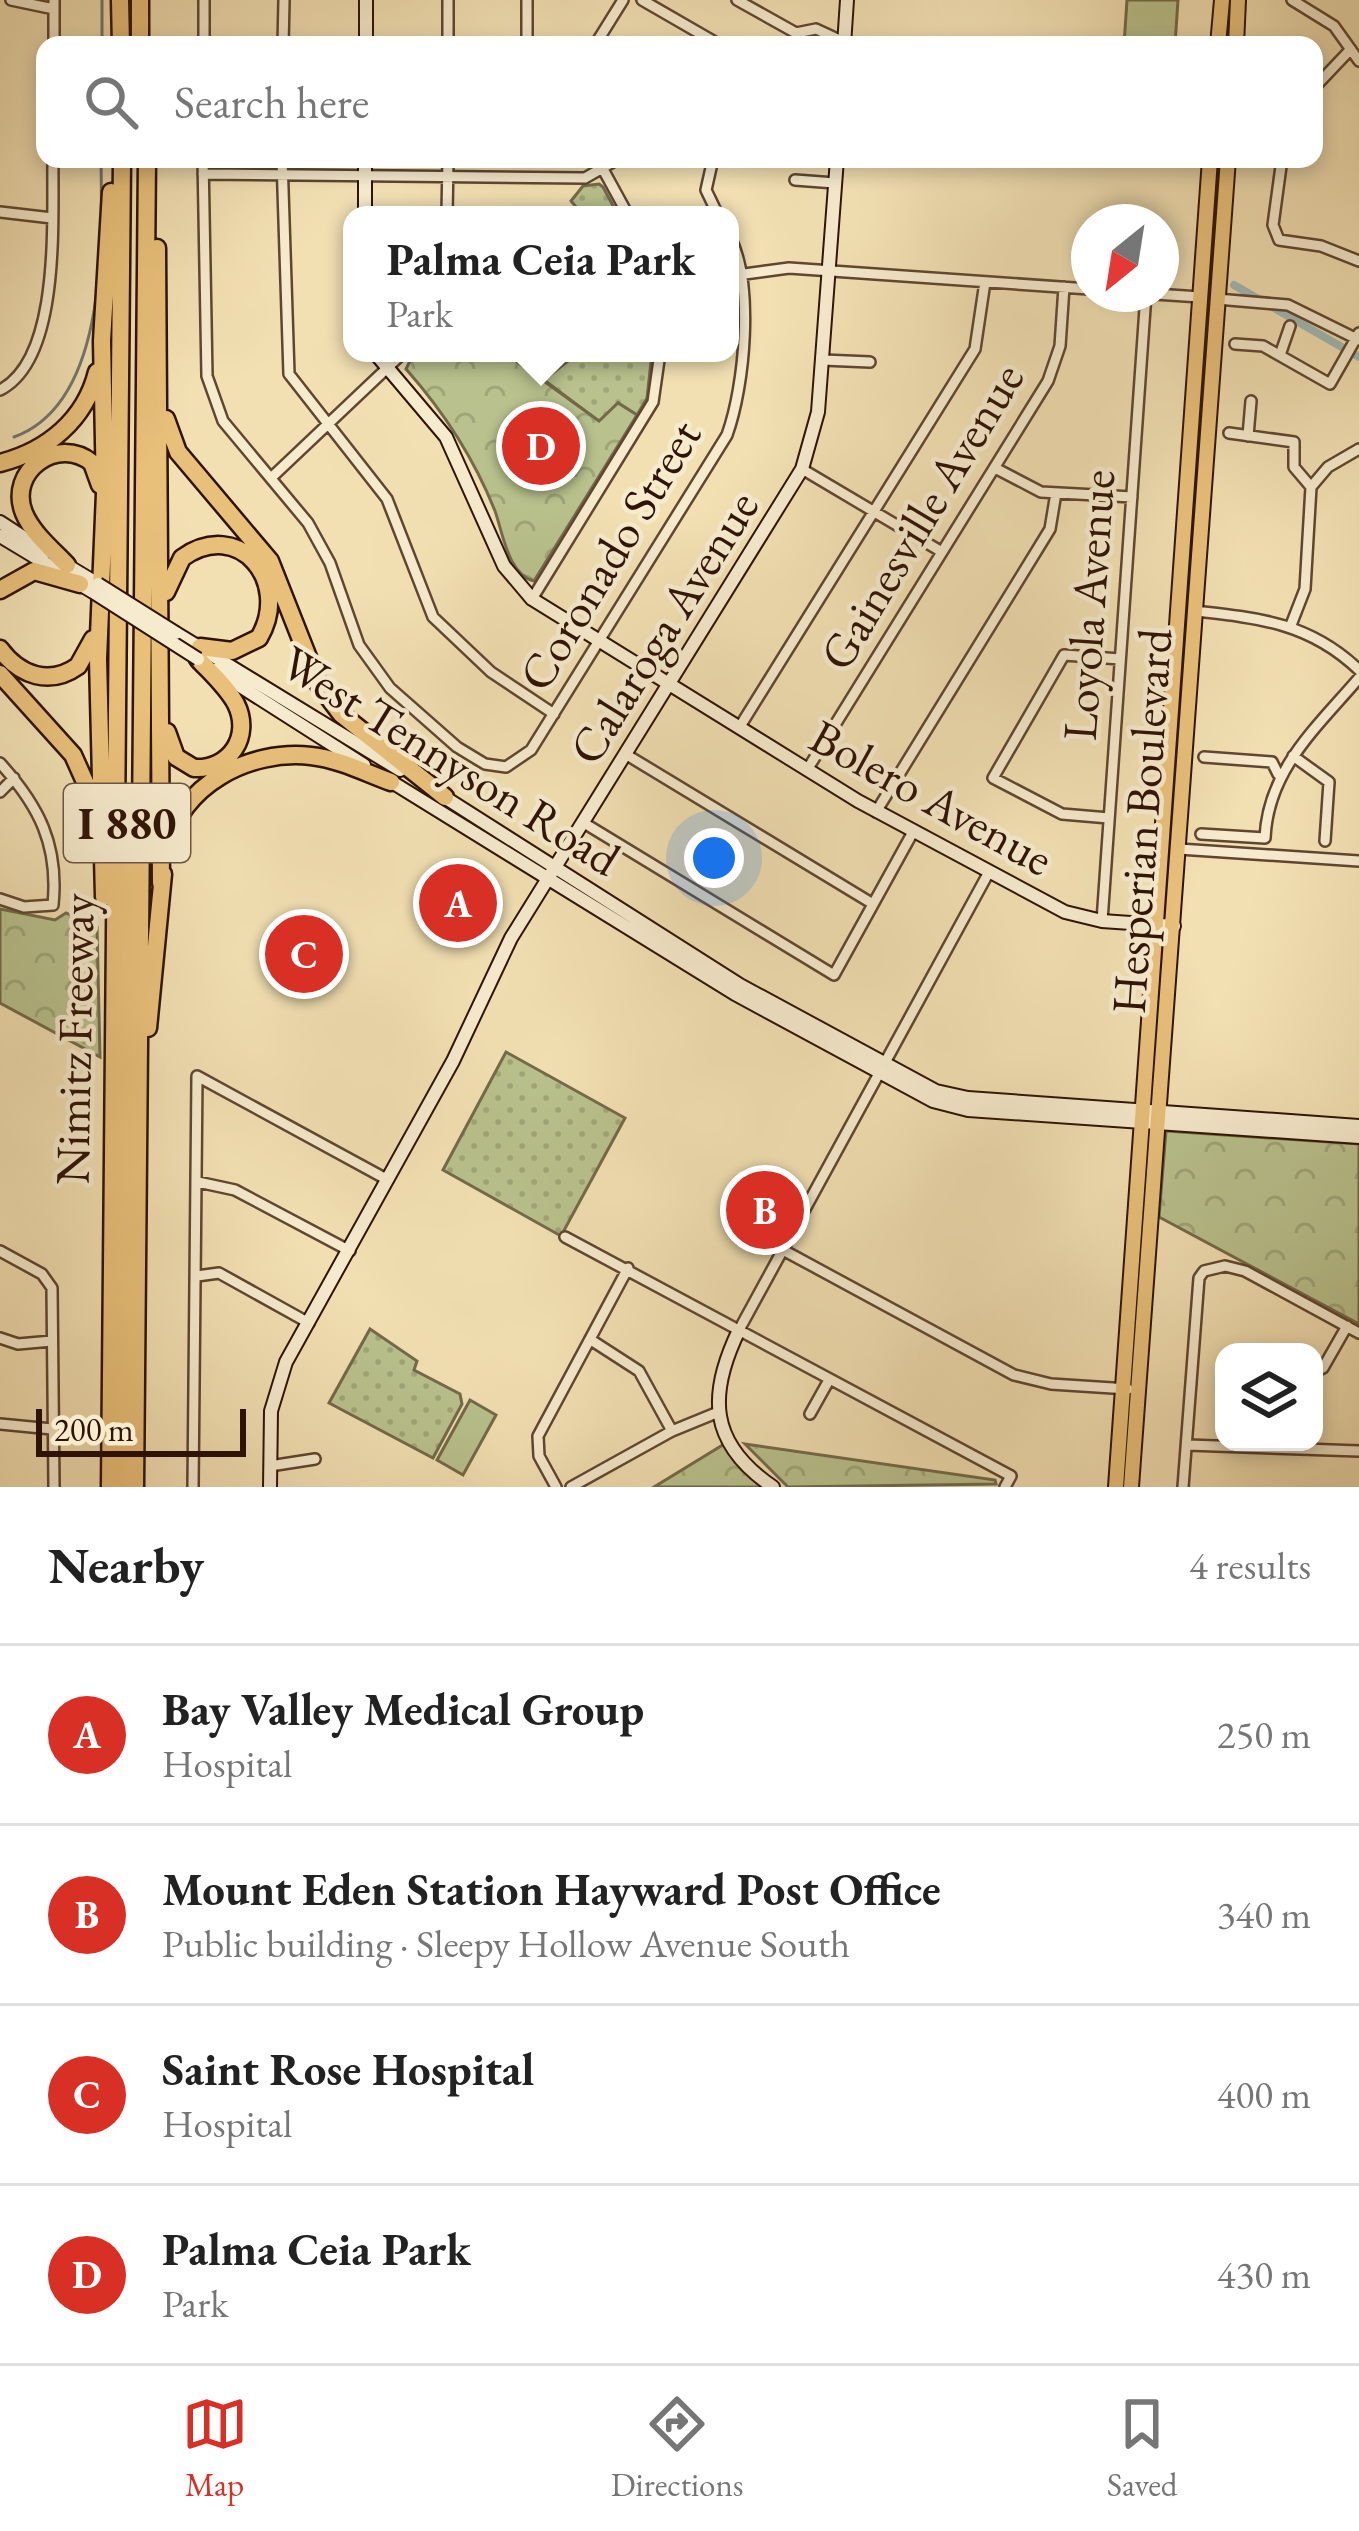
<!DOCTYPE html>
<meta charset="utf-8">
<style>
:root{--surface:#fff;--page:#f6f6f6;--text:#222;--muted:#767676;--line:#e0e0e0;--accent:#d93025}
body{margin:0;font-family:"EB Garamond",serif;background:var(--page);color:var(--text)}
.controls{position:absolute;right:36px;bottom:36px;display:grid;overflow:hidden;border-radius:24px;box-shadow:0 6px 18px #0003}
.controls button{width:108px;height:108px;display:grid;place-items:center;padding:0;border:0;border-bottom:3px solid var(--line);background:var(--surface);color:var(--text);font:60px sans-serif}
.compass{position:absolute;left:1071px;top:204px;width:108px;height:108px;border-radius:50%;background:var(--surface);box-shadow:0 6px 18px #0003;rotate:210deg}
.scale{position:absolute;left:36px;bottom:30px;width:210px;box-sizing:border-box;padding-left:12px;border:6px solid #2f1306;border-top:0;font-size:33px;line-height:42px;white-space:nowrap;color:#2f1306;-webkit-text-stroke:9px #f7ebce;paint-order:stroke}
.you{position:absolute;left:714px;top:858px;width:42px;height:42px;margin:-30px;border:9px solid #fff;border-radius:50%;background:#1a73e8;box-shadow:0 0 0 18px #1a73e833}
.badge{display:grid;place-items:center;width:78px;height:78px;border-radius:50%;background:var(--accent);color:#fff;font-size:39px;font-weight:700}
.pin{position:absolute;translate:-50% -50%;border:6px solid #fff;box-shadow:0 3px 12px #0006}
.popup{position:absolute;left:343px;top:206px;width:396px;height:156px;box-sizing:border-box;display:grid;place-content:center;border-radius:24px;background:var(--surface);filter:drop-shadow(0 3px 9px #0005);font-size:39px;white-space:nowrap;color:var(--muted)}
.popup b{font-size:45px;color:var(--text)}
.popup::after{content:'';position:absolute;left:50%;top:100%;margin-left:-24px;border:24px solid transparent;border-top-color:var(--surface)}
.list{margin:0;padding:0;list-style:none}
h2{display:flex;justify-content:space-between;align-items:center;height:156px;margin:0;padding:0 48px;font-size:51px}
h2 small{font-size:39px;font-weight:400;color:var(--muted)}
.list li{display:grid;grid-template-columns:78px 1fr auto;gap:36px;align-items:center;box-sizing:border-box;height:180px;padding:0 48px;border-top:3px solid var(--line)}
.list b{display:block;font-size:45px;white-space:nowrap}
.list p{margin:0;font-size:39px;white-space:nowrap;color:var(--muted)}
.list em{font-size:39px;font-style:normal;color:var(--muted)}
.icon{flex:none;width:66px;height:66px;fill:none;stroke:currentColor;stroke-width:2;stroke-linecap:round;stroke-linejoin:round}
.map{position:relative;flex:none;width:1359px;height:1487px;overflow:hidden}
.search{position:absolute;background:var(--surface);box-shadow:0 6px 18px #0003;left:36px;right:36px;top:36px;height:132px;display:flex;align-items:center;gap:30px;box-sizing:border-box;padding:0 42px;border-radius:24px;color:var(--muted);font-size:45px}
.sheet{height:876px;background:var(--surface)}
nav{display:flex;justify-content:space-around;align-items:center;box-sizing:border-box;height:168px;border-top:3px solid var(--line);background:var(--surface);font-size:33px;color:var(--muted)}
nav a{display:grid;justify-items:center;gap:6px}
nav .on{color:var(--accent)}
.map>svg:first-child{display:block}
</style>
<div class="map">
<svg width="1359" height="1487" viewBox="0 0 1359 1487">
<defs>
<pattern id="grass-dots" width="8" height="8" patternUnits="userSpaceOnUse" patternTransform="scale(3)"><rect width="8" height="8" fill="#b9c28e"/><path d="M2 2h.1M6 6h.1" fill="none" stroke="#9fa679" stroke-width="1.8" stroke-linecap="round"/></pattern>
<pattern id="park-crowns" width="20" height="18" patternUnits="userSpaceOnUse" patternTransform="scale(3)"><rect width="20" height="18" fill="#b9c28e"/><path d="M2 6a3 3 0 1 1 6 0M12 15a3 3 0 1 1 6 0" fill="none" stroke="#9fa679"/></pattern>
</defs>
<rect width="100%" height="100%" fill="#f2e0b3"/>
<filter id="stains"><feTurbulence type="fractalNoise" baseFrequency=".00167" numOctaves="4"/><feColorMatrix values="0 0 0 0 .2 0 0 0 0 .09 0 0 0 0 .02 0 0 0 .5 -.17"/></filter>
<radialGradient id="worn" r=".72"><stop offset=".6" stop-color="#630" stop-opacity="0"/><stop offset="1" stop-color="#630" stop-opacity=".3"/></radialGradient>
<path fill="url(#grass-dots)" stroke="#746a4a" stroke-width="3" d="M599 184 603 187 618 215H583L571 201 583 186Z
M578 353H652L647 398 637 415 618 403 600 422 544 380Z
M506 1052 625 1118 561 1236 443 1170Z
M370 1329 417 1361 414 1370 460 1394 462 1404 433 1458 329 1403Z"/>
<path fill="url(#park-crowns)" stroke="#746a4a" stroke-width="3" d="M414 353H505L599 421 618 403 637 415 534 581C508 575 503 533 495 511 474 458 444 412 406 369Z
M0 909 55 920 66 913 97 927 100 1057 0 1003Z
M1166 1131 1359 1144V1324L1159 1217Z
M726 1443 762 1487H654Z
M745 1444 995 1480 996 1484 788 1487Z"/>
<path fill="#b9c28e" stroke="#746a4a" stroke-width="3" d="M1127 0H1178L1175 45H1124Z
M470 1400 496 1415 463 1475 437 1460Z"/>
<g fill="none" stroke-linecap="round" stroke-linejoin="round">
<path stroke="#737771" stroke-width="3" d="M102 45V0
M14 437C108 403 102 241 101 159"/>
<path stroke="#a0bab8" stroke-width="8" d="M1234 285 1359 357"/>
<g stroke="#604631" stroke-width="14">
<path id="street" d="M11 0 54 9
M527 0V45
M642 0 720 45
M737 0 796 33 816 29 844 42
M1292 0 1334 26 1359 61
M54 45V0
M204 45V0
M283 45 284 0
M448 45V0
M595 45 623 0
M1314 88 1350 50
M203 159 207 376 223 421 308 523 330 563 359 645 390 688 457 747 485 764 506 767 531 750 727 435C745 385 754 284 730 237
M282 159 289 374 387 499 433 617 491 672 554 714
M713 159 706 190 718 215
M1282 159 1273 225 1279 240 1321 246 1359 261
M604 171 628 215
M203 174 585 178 618 159
M795 180 835 183
M0 212 52 218
M447 215 448 159
M730 276 789 268 1089 289
M1155 294 1200 297
M1217 299 1288 305 1359 340
M1235 344 1263 346 1330 384 1359 333
M1280 355 1290 326
M823 360 870 362
M0 390C61 359 52 221 53 159
M1229 433 1294 442V467L1311 487
M1248 436 1251 401
M995 468 1041 492 1132 497
M802 469 942 552
M271 478 403 353
M1311 487 1328 467 1359 449
M532 599 653 402 660 353
M1194 611C1260 618 1310 623 1359 670
M1291 625 1305 589 1311 487
M739 728 975 349 985 282
M627 755 873 904
M1293 756 1329 782 1325 841
M1204 757 1272 762 1278 774
M0 763C39 806 59 845 53 905L24 907 0 899
M807 770 1048 381 1060 346 1064 287
M0 792 14 778
M876 812 1050 529 1056 493
M1109 818 1062 814 993 778 1064 655 1120 659
M584 823 834 975 913 832
M1201 834 1265 838C1268 770 1316 728 1359 678
M1179 849 1359 861
M1102 921 1146 294
M198 1182 235 1190 350 1251
M565 1237 1011 1476 1005 1487
M783 1250 1014 1375 1051 1384 1128 1389
M0 1251 42 1274 52 1288 54 1487
M197 1276 219 1273 309 1323
M739 1330 989 872
M0 1338 18 1344 52 1341
M591 1340 639 1371 672 1431
M1314 1372 1323 1368 1347 1326
M810 1414 829 1380
M0 1424 52 1429
M1188 1445 1359 1451
M270 1466 315 1459
M193 1487 197 1076 388 1180
M556 1487 539 1456 538 1436 628 1268
M571 1487 672 1431 716 1413
M1183 1487 1199 1278 1204 1271 1225 1266 1245 1271 1359 1333"/>
</g>
<g stroke="#2f1306" stroke-width="16">
<path id="secondary" d="M366 45V0
M844 45 847 0
M365 159V215
M375 353 446 437 504 566 532 599 858 801 1065 912 1102 921 1174 926
M0 522 46 552
M0 536 93 592
M63 563 98 584
M176 633 400 770
M215 670 364 765
M387 779 735 994 933 1101 968 1110 1359 1137
M438 793 740 985 936 1091 968 1098 1359 1126
M739 1330C708 1394 708 1443 773 1487
M270 1487 271 1411 286 1362 453 1061 511 938 802 469 818 412 837 159"/>
</g>
<g stroke="#2f1306" stroke-width="18">
<path id="primary" d="M1218 45 1222 0
M1236 45 1238 0
M1116 1487 1210 159
M1131 1487 1228 159"/>
</g>
<g stroke="#2f1306" stroke-width="21">
<path id="highway" d="M120 0 121 45
M140 45V0
M157 248 161 883
M166 419 178 452 270 561 319 685 341 714 445 797
M0 463C47 451 85 420 97 372
M67 565C53 550 32 533 24 513 7 471 58 435 92 463L100 485
M0 590 34 571 80 584
M166 592 182 558C239 517 292 582 259 638L232 651 200 647
M0 649C20 676 50 686 78 666L93 639
M0 674 73 755 94 802
M167 732 176 757 194 768C230 770 252 736 236 704 227 687 211 673 198 659
M167 849C179 785 250 749 311 756 339 759 366 773 391 782
M104 897 98 659 105 493 102 341 111 192
M148 1028 163 874
M110 1487 122 159
M121 1487 127 844
M135 1487 147 159"/>
</g>
<use href="#street" stroke="#f7ebce" stroke-width="9"/>
<use href="#secondary" stroke="#f7ebce" stroke-width="12"/>
<use href="#primary" stroke="#e9c07a" stroke-width="14"/>
<use href="#highway" stroke="#e9c07a" stroke-width="16"/>
<g stroke="#2f1306" stroke-width="16" stroke-linecap="butt">
<path id="secondary-bridge" d="M98 584 176 633
M93 592 198 659"/>
</g>
<use href="#secondary-bridge" stroke="#f7ebce" stroke-width="12"/>
</g>
<g text-anchor="middle" stroke-width="9" stroke-linejoin="round" paint-order="stroke">
<rect fill="#f7ebce" stroke="#6b5442" stroke-width="3" x="64" y="784" width="126" height="78" rx="9"/>
<g font-size="45" font-weight="bold" fill="#2f1306">
<text x="127" y="839">I 880</text>
</g>
<g font-size="48" fill="#2f1306" stroke="#f7ebce">
<text transform="translate(921 516) rotate(-59)" y="17">Gainesville Avenue</text>
<text transform="translate(609 555) rotate(-59)" y="17">Coronado Street</text>
<text transform="translate(1088 605) rotate(-86)" y="17">Loyola Avenue</text>
<text transform="translate(663 627) rotate(-58)" y="17">Calaroga Avenue</text>
<text transform="translate(451 760) rotate(32)" y="17">West Tennyson Road</text>
<text transform="translate(932 797) rotate(29)" y="17">Bolero Avenue</text>
<text transform="translate(1141 821) rotate(-86)" y="17">Hesperian Boulevard</text>
<text transform="translate(74 1039) rotate(-89)" y="17">Nimitz Freeway</text>
</g>
</g>
<rect width="100%" height="100%" filter="url(#stains)"/>
<rect width="100%" height="100%" fill="url(#worn)"/>
</svg>
<div class="controls">
<button><svg class="icon" aria-label="layers" viewBox="0 0 24 24"><path d="M12 4l9 5-9 5-9-5zM3 14l9 5 9-5"/></svg></button>
</div>
<svg class="compass" viewBox="-18 -18 36 36"><path d="M0-13l5 13h-10z" fill="#e53935"/><path d="M0 13l5-13h-10z" fill="#767676"/></svg>
<div class="scale">200 m</div>
<div class="you"></div>
<div class="pin badge" style="left:458px;top:903px">A</div>
<div class="pin badge" style="left:765px;top:1210px">B</div>
<div class="pin badge" style="left:304px;top:954px">C</div>
<div class="pin badge" style="left:541px;top:446px">D</div>
<div class="popup"><b>Palma Ceia Park</b>Park</div>
<div class="search"><svg class="icon" aria-label="search" viewBox="0 0 24 24"><circle cx="10" cy="10" r="6"/><path d="M15 15l6 6"/></svg>Search here</div>
</div>
<section class="sheet">
<h2>Nearby<small>4 results</small></h2>
<ul class="list">
<li><span class="badge">A</span><div><b>Bay Valley Medical Group</b><p>Hospital</p></div><em>250 m</em></li>
<li><span class="badge">B</span><div><b>Mount Eden Station Hayward Post Office</b><p>Public building · Sleepy Hollow Avenue South</p></div><em>340 m</em></li>
<li><span class="badge">C</span><div><b>Saint Rose Hospital</b><p>Hospital</p></div><em>400 m</em></li>
<li><span class="badge">D</span><div><b>Palma Ceia Park</b><p>Park</p></div><em>430 m</em></li>
</ul>
</section>
<nav>
<a class="on"><svg class="icon" aria-label="map" viewBox="0 0 24 24"><path d="M3 6l6-2 6 2 6-2v14l-6 2-6-2-6 2zM9 4v14M15 6v14"/></svg>Map</a>
<a><svg class="icon" aria-label="directions" viewBox="0 0 24 24"><path d="M12 3l9 9-9 9-9-9zM9 14v-3h6M13 9l2 2-2 2"/></svg>Directions</a>
<a><svg class="icon" aria-label="saved" viewBox="0 0 24 24"><path d="M7 4h10v16l-5-4-5 4z"/></svg>Saved</a>
</nav>
